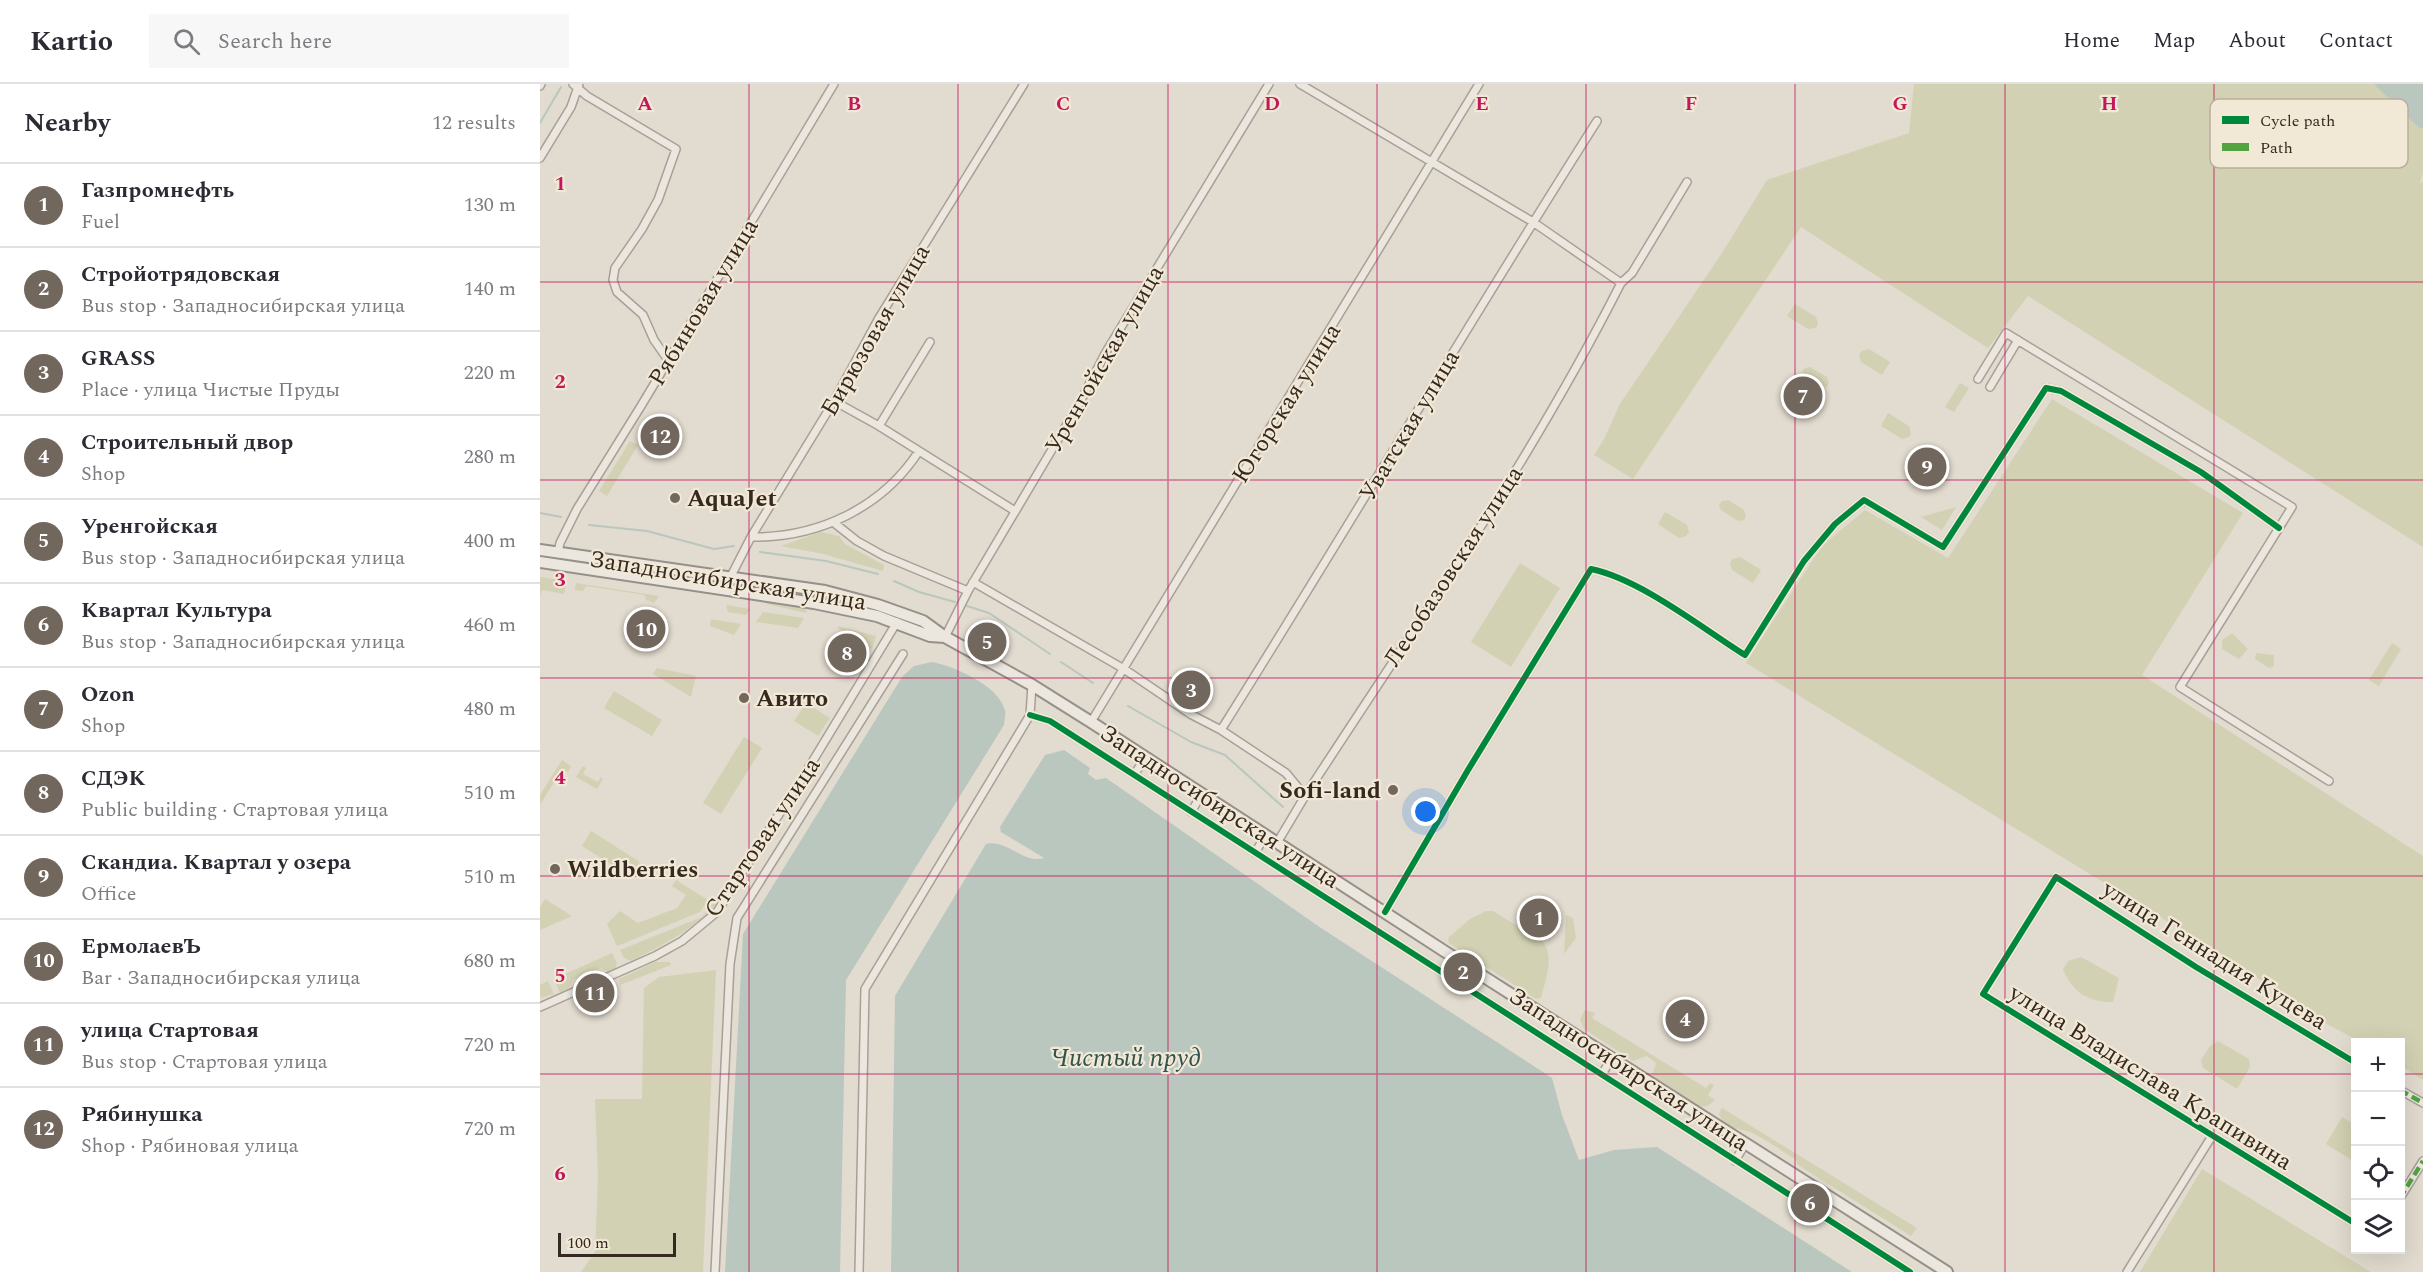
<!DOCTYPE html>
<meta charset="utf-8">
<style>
:root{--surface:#fff;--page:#f7f7f7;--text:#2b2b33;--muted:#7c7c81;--line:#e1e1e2;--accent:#72675d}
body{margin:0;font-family:Spectral,serif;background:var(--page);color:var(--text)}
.controls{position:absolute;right:18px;bottom:18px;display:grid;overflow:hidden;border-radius:0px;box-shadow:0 6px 24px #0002}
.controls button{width:54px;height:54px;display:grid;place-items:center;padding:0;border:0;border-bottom:2px solid var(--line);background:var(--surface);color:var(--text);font:30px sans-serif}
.scale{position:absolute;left:18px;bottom:15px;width:118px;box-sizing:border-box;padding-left:6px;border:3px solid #362920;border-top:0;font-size:16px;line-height:21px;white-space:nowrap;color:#362920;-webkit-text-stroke:4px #f2e8d6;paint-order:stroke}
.you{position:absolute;left:886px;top:728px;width:21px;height:21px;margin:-15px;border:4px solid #fff;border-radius:50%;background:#1a73e8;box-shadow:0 0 0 9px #1a73e833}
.badge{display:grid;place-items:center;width:39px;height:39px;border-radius:50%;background:var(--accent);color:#fff;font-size:20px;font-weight:700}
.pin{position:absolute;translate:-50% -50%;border:3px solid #fff;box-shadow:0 2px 6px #0006}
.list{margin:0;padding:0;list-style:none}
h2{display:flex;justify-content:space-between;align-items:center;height:78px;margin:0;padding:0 24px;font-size:26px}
h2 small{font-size:20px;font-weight:400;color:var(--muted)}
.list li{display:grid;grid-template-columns:39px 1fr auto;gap:18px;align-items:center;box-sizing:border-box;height:84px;padding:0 24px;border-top:2px solid var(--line)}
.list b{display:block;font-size:22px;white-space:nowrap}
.list p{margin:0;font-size:20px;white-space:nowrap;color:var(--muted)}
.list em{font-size:20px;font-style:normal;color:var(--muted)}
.icon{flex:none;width:33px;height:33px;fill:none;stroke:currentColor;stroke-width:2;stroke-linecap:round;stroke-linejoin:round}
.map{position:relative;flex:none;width:1883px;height:1188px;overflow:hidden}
header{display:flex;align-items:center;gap:36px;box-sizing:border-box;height:84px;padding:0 30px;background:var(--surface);border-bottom:2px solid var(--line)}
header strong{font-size:28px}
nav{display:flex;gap:33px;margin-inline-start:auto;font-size:21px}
.search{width:420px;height:54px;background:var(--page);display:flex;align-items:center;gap:15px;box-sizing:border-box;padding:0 21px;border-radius:0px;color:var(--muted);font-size:22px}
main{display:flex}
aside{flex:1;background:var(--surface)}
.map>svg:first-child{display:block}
</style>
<header>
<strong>Kartio</strong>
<div class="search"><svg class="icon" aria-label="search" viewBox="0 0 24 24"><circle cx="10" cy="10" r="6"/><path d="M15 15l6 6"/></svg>Search here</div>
<nav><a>Home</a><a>Map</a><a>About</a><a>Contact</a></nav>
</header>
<main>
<aside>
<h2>Nearby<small>12 results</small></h2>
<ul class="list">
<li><span class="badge">1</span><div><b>Газпромнефть</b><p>Fuel</p></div><em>130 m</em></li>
<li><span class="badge">2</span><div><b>Стройотрядовская</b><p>Bus stop · Западносибирская улица</p></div><em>140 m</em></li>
<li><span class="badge">3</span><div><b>GRASS</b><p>Place · улица Чистые Пруды</p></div><em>220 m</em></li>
<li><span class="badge">4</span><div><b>Строительный двор</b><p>Shop</p></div><em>280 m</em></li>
<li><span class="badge">5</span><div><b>Уренгойская</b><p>Bus stop · Западносибирская улица</p></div><em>400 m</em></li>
<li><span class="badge">6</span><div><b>Квартал Культура</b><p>Bus stop · Западносибирская улица</p></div><em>460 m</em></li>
<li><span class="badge">7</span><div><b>Ozon</b><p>Shop</p></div><em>480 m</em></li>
<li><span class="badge">8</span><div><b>СДЭК</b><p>Public building · Стартовая улица</p></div><em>510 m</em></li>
<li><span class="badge">9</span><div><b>Скандиа. Квартал у озера</b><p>Office</p></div><em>510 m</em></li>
<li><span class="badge">10</span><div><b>ЕрмолаевЪ</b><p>Bar · Западносибирская улица</p></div><em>680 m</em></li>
<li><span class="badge">11</span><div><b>улица Стартовая</b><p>Bus stop · Стартовая улица</p></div><em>720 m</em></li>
<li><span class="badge">12</span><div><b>Рябинушка</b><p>Shop · Рябиновая улица</p></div><em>720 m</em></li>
</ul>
</aside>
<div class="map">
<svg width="1883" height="1188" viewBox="0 0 1883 1188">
<rect width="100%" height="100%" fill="#e2dbcf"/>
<path fill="#d3d1b3" d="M1374 0H1834C1851 12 1864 30 1879 44H1883V87L1880 99 1883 98V463L1488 212 1448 264 1261 143 1093 395 1054 371 1064 355 1080 320 1182 169 1227 96 1369 49Z
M1255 220 1276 233 1278 240 1276 244 1268 245 1247 232Z
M1329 265 1350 278 1342 291 1321 278 1319 270 1322 267Z
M1270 283 1287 293 1289 299 1287 303 1281 304 1264 293 1262 288 1265 284Z
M1420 299 1429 304 1414 328 1405 323Z
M1512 315 1703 429 1602 591 1883 772V996L1861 982 1860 958H1820L1767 929 1708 887 1206 579 1282 462 1325 426 1408 474Z
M1348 329 1369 342 1371 349 1369 353 1362 355 1341 342Z
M90 357 98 361 67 412 59 407Z
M1188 416 1204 426 1206 432 1204 436 1198 437 1181 426 1179 421 1182 417Z
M1416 423 1402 446 1381 433 1413 424Z
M1125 428 1147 441 1149 448 1146 452 1139 454 1118 440Z
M281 448 299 452 305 460 344 481 343 487 283 470 241 462Z
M1200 473 1221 486 1213 499 1192 486 1190 479 1192 475Z
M980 479 1020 504 971 583 931 558Z
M0 493 27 497 24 510 2 506 0 513Z
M36 499 119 512 114 519 106 516 105 511 46 502 43 507 35 506Z
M230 517 264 521 267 529 226 520Z
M186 521 210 525 206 531 188 528Z
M223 528 264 534 258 544 216 538Z
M171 535 201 540 194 551 170 542Z
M297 542 336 552 332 565 299 545Z
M1692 549 1708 565 1699 575 1682 565V556Z
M1852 559 1861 565 1839 602 1829 596Z
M1716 569 1734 571V582L1729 584 1715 575Z
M117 584 156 592 151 613 113 590Z
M74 607 122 636 112 652 64 624Z
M266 619 290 634 278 652 254 637Z
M204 653 222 664 181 730 163 719Z
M22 676 31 682 28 688 22 685 0 721V711Z
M43 682 46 684 43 690 58 698 61 693 63 695 57 705 36 693Z
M51 747 100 778 91 793 42 762Z
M136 796 168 816 160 828 77 862 67 840 80 827 98 839 137 824 146 811 132 802Z
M5 815 32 832 0 846V823Z
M172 820H176C151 847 123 861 91 877L84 874 80 866 162 833Z
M946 827H953L1003 858C1015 873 1005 897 1001 914L996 915 909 859 908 854 930 835Z
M1026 831 1033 834 1036 854 1024 870Z
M72 869 77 879 75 885 69 888 61 884 33 896 28 905 20 909 14 895Z
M1541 873 1579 894 1573 918C1548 918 1532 908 1523 885L1528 877Z
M115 878H130L131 881 80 901 79 895Z
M176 886 163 1188H41L55 1168 58 1093 55 1015H102L104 904 119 893Z
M8 897 14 910 0 914V901Z
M1045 926 1055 929 1052 934 1166 1004 1170 999 1174 1001 1168 1011 1175 1016C1168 1023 1164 1024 1155 1021L1112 993 1116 979 1107 972 1093 977 1044 945 1040 935Z
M1678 957 1709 975 1710 983 1697 1005 1663 984 1661 976 1670 962Z
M1182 1024 1377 1144 1371 1152 1258 1081 1255 1075C1242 1067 1228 1057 1214 1050 1201 1043 1186 1048 1179 1030Z
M1802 1033 1815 1041V1078L1786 1060Z
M1662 1085 1831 1188H1600Z"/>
<path fill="#b9c7be" d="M1834 0H1883V44H1879Z
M392 578C414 582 460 602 465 627 466 631 464 637 464 641L306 896 300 1188H185L203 850 362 593 374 582Z
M524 666 550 684 548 690 556 696 566 694 781 844 1012 994 1022 1031 1039 1076 1074 1066 1117 1063 1312 1188H351L355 912 446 760C467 755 483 780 504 774L461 748 460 743 505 671Z"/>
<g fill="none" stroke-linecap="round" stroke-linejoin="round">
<path stroke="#b9c7be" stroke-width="2" d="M0 39 21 3
M0 429 21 433
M49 441 107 447 174 465 194 462
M220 468 286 477 338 490
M354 497 379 508 415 518
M427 522 449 529 510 570
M521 578 553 599
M588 622 651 658 685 671 743 723"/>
<g stroke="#a8a097" stroke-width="10">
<path id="minor" d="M33 0 47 12 136 65 118 116 102 145 75 184 73 196 77 208 103 231 114 256 128 276
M760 0 993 138 1081 199
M0 2 1 0
M0 74 31 23 39 0
M1438 295 1466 249 1752 423 1640 603 1789 697
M1450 303 1478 256
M294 317 339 342 475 427
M339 342 390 258
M293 438 317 457 344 472 428 507
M211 453C278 454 342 424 379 367
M18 468 20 459 37 425 101 322 294 0
M190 494 211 453 294 317 339 234 484 0
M433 498 584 585 652 631 681 646 746 689 765 712
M405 553 428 507 539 320 566 268 729 0
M490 631 510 637 1370 1188
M551 638 939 0
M681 646C808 444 929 238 1057 37
M594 691 605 674
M651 728 662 710
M737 759 765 712C874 544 990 379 1081 199L1092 189 1147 98
M715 769 725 752
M845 828 928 686 1051 485C1100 495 1162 544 1205 571L1264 477 1295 440 1324 416 1403 463 1506 304 1521 307 1661 388 1739 444
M925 902 938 889
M0 923 115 872 142 857 177 828 271 680 357 538
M1816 979 1656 883 1516 793 1443 910 1816 1140
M1062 990 1072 974
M1860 1006 1883 1019
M1195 1077 1205 1060
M1860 1114 1883 1077
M175 1188 190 880 197 834 363 570
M319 1188 325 905 490 631 492 601
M1587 1188 1672 1052"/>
</g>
<g stroke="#979088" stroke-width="14">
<path id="secondary" d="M0 466 285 507 338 521 383 537 405 553 492 601 551 638 938 889 1407 1188
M0 478 274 519 337 532 390 552 405 553"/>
</g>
<use href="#minor" stroke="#ebe7df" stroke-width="7"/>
<use href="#secondary" stroke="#ebe7df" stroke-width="10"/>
<path stroke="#53a341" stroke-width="4.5" stroke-dasharray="9 4.5" stroke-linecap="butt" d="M1860 1006 1883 1019
M1860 1114 1883 1077"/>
<g stroke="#f2e8d6" stroke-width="10">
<path id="cycleway" d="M490 631 510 637 1370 1188
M845 828 928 686 1051 485C1100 495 1162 544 1205 571L1264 477 1295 440 1324 416 1403 463 1506 304 1521 307 1661 388 1739 444
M1816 979 1656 883 1516 793 1443 910 1816 1140"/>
</g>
<use href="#cycleway" stroke="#00873e" stroke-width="6"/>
</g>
<path fill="none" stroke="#c2185b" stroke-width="1.5" stroke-opacity="0.55" d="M209 0V1188M418 0V1188M628 0V1188M837 0V1188M1046 0V1188M1255 0V1188M1465 0V1188M1674 0V1188M0 198H1883M0 396H1883M0 594H1883M0 792H1883M0 990H1816M1860 990H1883"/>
<g fill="#72675d" stroke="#f2e8d6" stroke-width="2">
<circle cx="135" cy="414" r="6"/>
<circle cx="204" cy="614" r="6"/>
<circle cx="853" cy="706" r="6"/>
<circle cx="15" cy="785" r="6"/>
</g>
<g text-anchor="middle" stroke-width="4.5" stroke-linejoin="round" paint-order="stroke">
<g font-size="24" fill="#362920" stroke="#f2e8d6">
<text transform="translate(163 218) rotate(-59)" y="8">Рябиновая улица</text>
<text transform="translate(335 246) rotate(-60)" y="8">Бирюзовая улица</text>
<text transform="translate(564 275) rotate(-60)" y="8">Уренгойская улица</text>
<text transform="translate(746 319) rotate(-58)" y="8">Югорская улица</text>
<text transform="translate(869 341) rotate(-59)" y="8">Уватская улица</text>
<text transform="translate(913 482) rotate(-57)" y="8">Лесобазовская улица</text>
<text transform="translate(188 496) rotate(9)" y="8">Западносибирская улица</text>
<text transform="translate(680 722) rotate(33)" y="8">Западносибирская улица</text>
<text transform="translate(222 753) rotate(-56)" y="8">Стартовая улица</text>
<text transform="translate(1675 871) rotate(32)" y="8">улица Геннадия Куцева</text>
<text transform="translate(1089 985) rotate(33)" y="8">Западносибирская улица</text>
<text transform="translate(1611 993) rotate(32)" y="8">улица Владислава Крапивина</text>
</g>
<g font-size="24" font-weight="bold" fill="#362920" stroke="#f2e8d6" text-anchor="start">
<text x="147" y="422">AquaJet</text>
<text x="216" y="622">Авито</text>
<text x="841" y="714" text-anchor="end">Sofi-land</text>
<text x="27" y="793">Wildberries</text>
</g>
<g font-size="26" font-style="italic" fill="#31544f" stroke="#f2e8d6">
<text x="586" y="982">Чистый пруд</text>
</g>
</g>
<rect x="1670" y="15" width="198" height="69" rx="9" fill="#f2e8d6" stroke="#baaf9f" stroke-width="1.5"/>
<rect x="1682" y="32" width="27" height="8" fill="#00873e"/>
<rect x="1682" y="59" width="27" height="8" fill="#53a341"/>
<g font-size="16" fill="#362920">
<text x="1720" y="42">Cycle path</text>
<text x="1720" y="69">Path</text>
</g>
<g font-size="20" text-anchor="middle" font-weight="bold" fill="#c2185b" stroke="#f2e8d6" stroke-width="4.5" stroke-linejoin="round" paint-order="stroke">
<text x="105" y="26">A</text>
<text x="314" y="26">B</text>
<text x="523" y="26">C</text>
<text x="732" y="26">D</text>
<text x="942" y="26">E</text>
<text x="1151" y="26">F</text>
<text x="1360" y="26">G</text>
<text x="1569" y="26">H</text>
<text x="20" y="106">1</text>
<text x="20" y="304">2</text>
<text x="20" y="502">3</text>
<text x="20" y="700">4</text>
<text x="20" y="898">5</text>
<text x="20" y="1096">6</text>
</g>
</svg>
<div class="controls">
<button>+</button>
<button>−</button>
<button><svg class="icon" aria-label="locate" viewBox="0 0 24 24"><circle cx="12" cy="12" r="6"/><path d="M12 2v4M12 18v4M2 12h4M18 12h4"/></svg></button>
<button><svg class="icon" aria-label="layers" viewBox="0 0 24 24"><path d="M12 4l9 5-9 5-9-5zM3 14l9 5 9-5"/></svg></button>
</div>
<div class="scale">100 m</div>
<div class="you"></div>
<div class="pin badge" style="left:999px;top:834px">1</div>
<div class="pin badge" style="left:923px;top:888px">2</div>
<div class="pin badge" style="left:651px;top:606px">3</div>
<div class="pin badge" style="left:1145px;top:935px">4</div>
<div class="pin badge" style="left:447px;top:558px">5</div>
<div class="pin badge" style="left:1270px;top:1119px">6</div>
<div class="pin badge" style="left:1263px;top:312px">7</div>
<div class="pin badge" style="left:307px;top:569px">8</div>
<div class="pin badge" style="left:1387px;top:383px">9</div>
<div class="pin badge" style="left:106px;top:545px">10</div>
<div class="pin badge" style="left:55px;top:909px">11</div>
<div class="pin badge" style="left:120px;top:352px">12</div>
</div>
</main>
